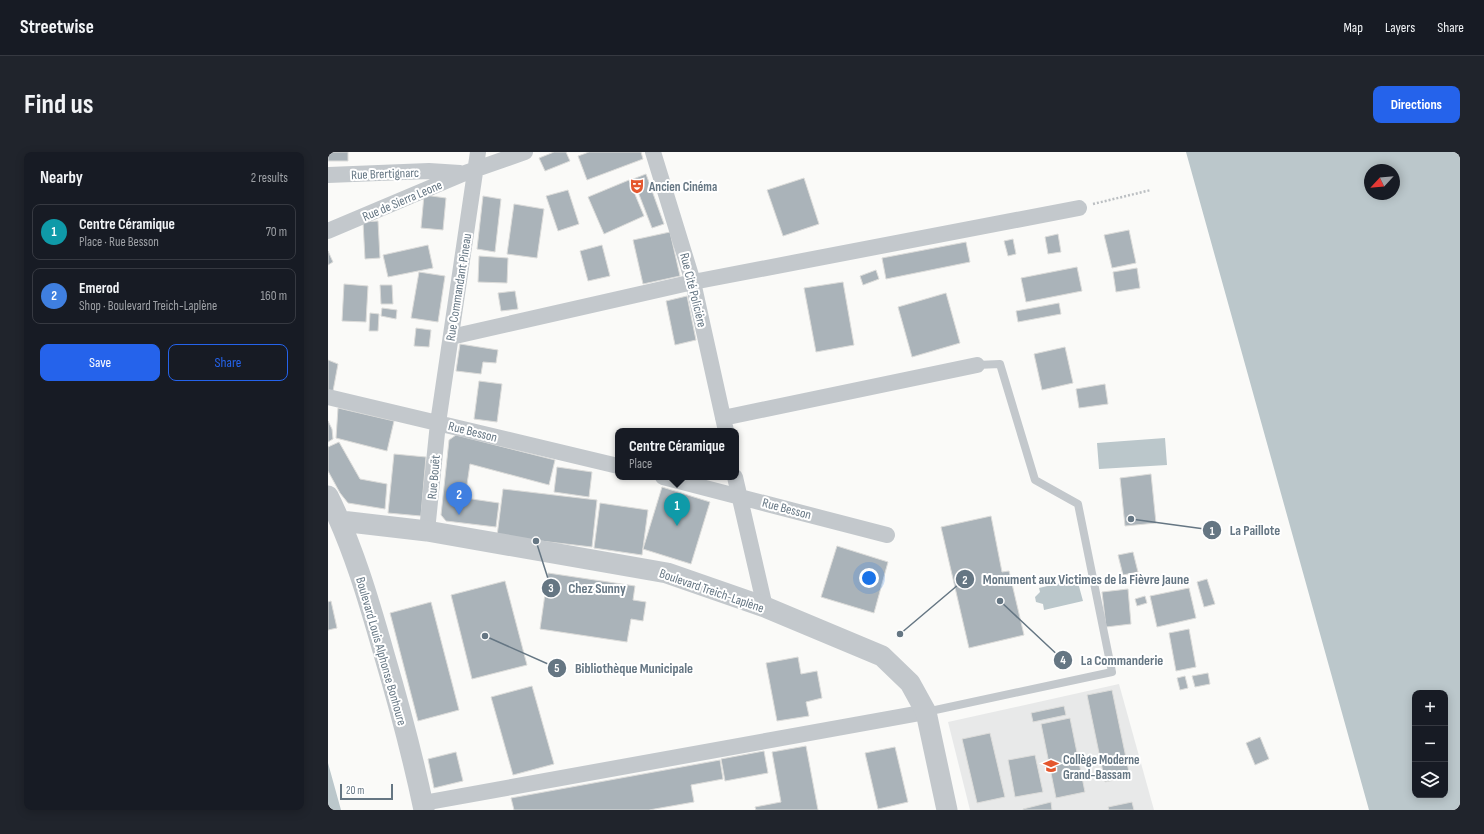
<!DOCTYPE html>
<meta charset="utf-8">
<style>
:root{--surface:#171b24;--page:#20242c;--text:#f1f3f6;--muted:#9ea1a6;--line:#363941;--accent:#2563eb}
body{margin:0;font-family:"Sofia Sans Condensed",sans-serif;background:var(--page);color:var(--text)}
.controls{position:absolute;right:12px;bottom:12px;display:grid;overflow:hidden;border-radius:8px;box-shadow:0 2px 10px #0003}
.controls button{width:36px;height:36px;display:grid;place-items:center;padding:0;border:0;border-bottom:1px solid var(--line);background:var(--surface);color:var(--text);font:20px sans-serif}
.compass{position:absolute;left:1036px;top:12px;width:36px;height:36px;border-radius:50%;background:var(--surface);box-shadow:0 2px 10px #0003;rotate:244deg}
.scale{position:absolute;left:12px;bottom:10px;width:53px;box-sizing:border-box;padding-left:4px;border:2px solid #657683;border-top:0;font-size:11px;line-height:14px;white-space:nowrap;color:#657683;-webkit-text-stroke:3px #fff;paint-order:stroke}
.you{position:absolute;left:541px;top:426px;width:14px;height:14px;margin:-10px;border:3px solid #fff;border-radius:50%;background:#1a73e8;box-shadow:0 0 0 6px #1a73e833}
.badge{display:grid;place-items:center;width:26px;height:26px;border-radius:50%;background:var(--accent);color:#fff;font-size:13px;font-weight:700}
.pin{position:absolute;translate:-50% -33px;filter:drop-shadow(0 1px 2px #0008)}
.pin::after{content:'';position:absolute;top:21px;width:14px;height:12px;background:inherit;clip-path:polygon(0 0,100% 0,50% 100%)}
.popup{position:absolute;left:287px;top:276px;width:124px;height:52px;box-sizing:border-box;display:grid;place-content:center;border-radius:8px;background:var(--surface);filter:drop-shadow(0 1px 3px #0005);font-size:13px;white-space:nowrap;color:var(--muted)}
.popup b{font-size:15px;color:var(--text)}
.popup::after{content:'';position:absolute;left:50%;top:100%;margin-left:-8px;border:8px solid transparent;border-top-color:var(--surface)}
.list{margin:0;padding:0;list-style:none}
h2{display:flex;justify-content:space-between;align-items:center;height:52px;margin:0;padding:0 16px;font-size:17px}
h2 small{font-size:13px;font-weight:400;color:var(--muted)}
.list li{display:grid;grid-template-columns:26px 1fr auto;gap:12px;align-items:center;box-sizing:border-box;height:56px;margin:0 8px 8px;padding:0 8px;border:1px solid var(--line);border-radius:8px}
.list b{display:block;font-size:15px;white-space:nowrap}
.list p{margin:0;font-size:13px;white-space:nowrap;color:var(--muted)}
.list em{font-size:13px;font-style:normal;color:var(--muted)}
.actions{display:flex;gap:8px;padding:12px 16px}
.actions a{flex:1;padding:9px 0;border:1px solid var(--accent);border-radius:8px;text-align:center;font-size:14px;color:var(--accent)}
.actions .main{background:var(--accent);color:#fff}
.icon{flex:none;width:22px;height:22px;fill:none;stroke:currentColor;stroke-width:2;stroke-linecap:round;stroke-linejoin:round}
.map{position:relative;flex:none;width:1132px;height:658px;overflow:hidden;border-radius:8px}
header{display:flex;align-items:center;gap:24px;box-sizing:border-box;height:56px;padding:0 20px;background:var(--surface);border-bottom:1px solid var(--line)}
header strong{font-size:19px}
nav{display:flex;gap:22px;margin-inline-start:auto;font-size:14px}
.intro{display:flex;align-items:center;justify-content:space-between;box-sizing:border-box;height:96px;padding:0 24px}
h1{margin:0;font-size:28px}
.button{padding:10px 18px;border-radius:8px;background:var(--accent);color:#fff;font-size:14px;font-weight:700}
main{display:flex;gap:24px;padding:0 24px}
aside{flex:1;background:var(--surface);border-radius:8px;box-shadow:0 2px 10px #0003}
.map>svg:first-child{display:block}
</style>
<header>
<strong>Streetwise</strong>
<nav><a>Map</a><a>Layers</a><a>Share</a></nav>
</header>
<div class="intro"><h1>Find us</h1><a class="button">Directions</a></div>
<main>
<aside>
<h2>Nearby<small>2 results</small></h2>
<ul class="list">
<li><span class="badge" style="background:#0f9aa8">1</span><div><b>Centre Céramique</b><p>Place · Rue Besson</p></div><em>70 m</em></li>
<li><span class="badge" style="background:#3f7fe0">2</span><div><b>Emerod</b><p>Shop · Boulevard Treich-Laplène</p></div><em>160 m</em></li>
</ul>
<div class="actions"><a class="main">Save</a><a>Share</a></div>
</aside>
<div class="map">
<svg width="1132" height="658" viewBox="0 0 1132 658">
<rect width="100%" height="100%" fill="#fafaf8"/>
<path fill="#e8e9e9" d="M791 532 826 658H642L620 570Z"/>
<path fill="#bbc7cb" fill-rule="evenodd" d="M858 0H1132V658H1041ZM1042 18H1066V42H1042ZM1087 541H1117V643H1087Z
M837 286 839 313 771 317 769 291Z
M749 427 755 449 716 458 715 452 708 450 707 445 712 440 711 436Z
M0 611 13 658H0Z"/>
<path fill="#aab3b9" stroke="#dcdcda" d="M0 0H20V9H0Z
M226 0H238L242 9 217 19 211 6Z
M261 0H313L315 7 259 28 250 4Z
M318 22 336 72 324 76 305 27Z
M476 26 491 72 455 84 439 38Z
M301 28 316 64 276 82 260 45Z
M240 38 251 72 230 79 218 44Z
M96 43 118 46 115 78 93 76Z
M155 44 173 47 167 100 149 97Z
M186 52 216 57 209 106 179 102Z
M50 69 52 106 37 107 35 70Z
M801 78 808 111 784 116 776 83Z
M342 80 352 124 315 132 305 88Z
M730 82 733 100 720 102 717 85Z
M685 87 688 102 680 104 676 89Z
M638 90 642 110 558 127 554 106Z
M100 93 105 116 60 125 55 103Z
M274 93 282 124 260 129 252 99Z
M0 99 5 110 0 113Z
M151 104 180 106 179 131 150 130Z
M749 115 754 139 698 150 693 126Z
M809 116 812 136 788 140 785 120Z
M548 118 551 127 535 133 532 124Z
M91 120 117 124 110 170 83 166Z
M515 130 526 193 488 200 476 136Z
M16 132 40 134 38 170 14 169Z
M52 133H64L65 152H53Z
M187 139 190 157 173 159 170 141Z
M618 141 632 191 584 205 570 155Z
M359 144 368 188 347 193 338 149Z
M731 151 733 162 690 170 688 159Z
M54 156 69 158 68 167 53 164Z
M42 161 51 162 50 179H41Z
M88 176 103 178 101 195 86 194Z
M132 192 170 198 168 211 155 210 153 222 128 219Z
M737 195 745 231 714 238 706 202Z
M0 208 10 212 5 239 0 238Z
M151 229 174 232 169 270 146 267Z
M777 232 780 252 751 256 748 237Z
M10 256 66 269 59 299 8 286Z
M0 269 4 277 5 287 0 290Z
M128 283 227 308 221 333 142 312 137 346 171 351 168 375 118 369 113 363 121 288Z
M11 290 32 327 59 332 57 357 20 351 12 341 0 319V295Z
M66 302 98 305 93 364 60 361Z
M229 315 264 320 261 345 226 340Z
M823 322 828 371 797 374 792 326Z
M334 335 382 350 363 412 315 397Z
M175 337 269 348 264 395 169 384Z
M272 351 320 358 314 403 266 396Z
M663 364 674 420 681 419 696 483 641 496 613 375Z
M509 394 560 410 546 461 493 445Z
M805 400 810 420 795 423 790 403Z
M220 421 307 434 305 448 318 450 315 469 303 467 299 490 212 477Z
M879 427 887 452 876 455 869 430Z
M177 429 199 513 144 527 123 443Z
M861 436 868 466 829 475 822 444Z
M800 437 803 472 778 475 774 440Z
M817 444 819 451 809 454 807 447Z
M3 449 9 476 0 478V450Z
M103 450 131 558 90 569 62 461Z
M861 477 868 515 848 519 841 481Z
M470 505 473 522 489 519 494 546 478 550 481 564 449 569 438 511Z
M880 521 882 532 867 535 864 524Z
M857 524 860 536 852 538 849 526Z
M204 534 226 612 185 623 163 545Z
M784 538 802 625 777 630 759 543Z
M736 554 738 563 705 570 703 561Z
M742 566 757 640 728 646 713 572Z
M662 581 677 645 649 651 634 587Z
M932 585 941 607 927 613 918 591Z
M478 594 490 658H428L427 655 453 650 444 600Z
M567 595 580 650 550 657 537 601Z
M436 599 440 621 397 629 393 607Z
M128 600 135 629 106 636 100 607Z
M707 603 715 640 687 645 680 608Z
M392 608 395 627 363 633 366 650 321 658H186L183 646Z
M723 650 724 658H695V657Z
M804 650 806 658H781L780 655Z"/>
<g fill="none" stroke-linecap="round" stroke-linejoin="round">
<path stroke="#bbbfc2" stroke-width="2.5" stroke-dasharray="2 2" stroke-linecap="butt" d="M765 52 823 38"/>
<path stroke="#c3c8cc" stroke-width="8" d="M598 560 784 520 750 352 707 328 672 212 649 213"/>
<path stroke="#c3c8cc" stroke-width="16" d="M325 0 365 130 398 279
M0 23 101 19 132 21
M0 79 137 21 197 0
M123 185 365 130 751 56
M0 245 290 314
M395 266 649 213
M335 325 559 383
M407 325 437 455
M99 379 110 271 150 0
M95 651 598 560"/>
<path stroke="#c3c8cc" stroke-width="21" d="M0 344C25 394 41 449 56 502 71 553 85 605 96 658
M13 369 99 379 339 421 437 455 554 504 582 531 598 560 619 658"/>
</g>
<defs>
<g id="theatre-bare" transform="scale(1.2)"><path d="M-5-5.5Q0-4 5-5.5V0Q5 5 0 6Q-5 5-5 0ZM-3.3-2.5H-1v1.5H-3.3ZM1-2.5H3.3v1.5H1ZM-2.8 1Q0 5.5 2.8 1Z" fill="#e4572e" stroke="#fff" stroke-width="2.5" paint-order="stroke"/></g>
<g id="school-bare" transform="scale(1.2)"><path d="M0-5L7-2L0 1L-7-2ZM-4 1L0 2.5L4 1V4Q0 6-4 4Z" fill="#e4572e" stroke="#fff" stroke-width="2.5" paint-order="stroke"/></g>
</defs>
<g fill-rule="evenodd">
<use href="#theatre-bare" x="309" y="34"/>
<use href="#school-bare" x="723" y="614"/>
</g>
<g text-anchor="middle" stroke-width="4" stroke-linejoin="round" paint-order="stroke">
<g font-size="13" fill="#657683" stroke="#fff">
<text transform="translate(57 21) rotate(-2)" y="5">Rue Brertignarc</text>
<text transform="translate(74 48) rotate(-23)" y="5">Rue de Sierra Leone</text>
<text transform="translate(130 135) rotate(-81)" y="5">Rue Commandant Pineau</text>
<text transform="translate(366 138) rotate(76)" y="5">Rue Cité Policière</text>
<text transform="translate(145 279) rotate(14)" y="5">Rue Besson</text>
<text transform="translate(105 325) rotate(-85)" y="5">Rue Bouët</text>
<text transform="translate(459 356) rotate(15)" y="5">Rue Besson</text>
<text transform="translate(384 438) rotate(19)" y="5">Boulevard Treich-Laplène</text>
<text transform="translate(54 499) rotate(74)" y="5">Boulevard Louis Alphonse Bonhoure</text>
</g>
<g font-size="13" font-weight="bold" fill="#657683" stroke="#fff" text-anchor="start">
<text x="321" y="39">Ancien Cinéma</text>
<text x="735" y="612">Collège Moderne<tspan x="735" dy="15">Grand-Bassam</tspan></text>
</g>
</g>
<path fill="none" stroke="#657683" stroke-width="1.5" d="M803 367L884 378M572 482L637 427M208 389L223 436M672 449L735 508M157 484L229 516"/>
<g fill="#657683" stroke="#fff" stroke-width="1.5">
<circle cx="803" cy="367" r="4"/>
<circle cx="572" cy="482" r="4"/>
<circle cx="208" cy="389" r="4"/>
<circle cx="672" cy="449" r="4"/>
<circle cx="157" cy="484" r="4"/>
<circle cx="884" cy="378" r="10"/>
<circle cx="637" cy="427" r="10"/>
<circle cx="223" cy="436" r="10"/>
<circle cx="735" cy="508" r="10"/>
<circle cx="229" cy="516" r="10"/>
</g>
<g font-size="12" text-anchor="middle" font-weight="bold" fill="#fff">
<text x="884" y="383">1</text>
<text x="637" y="432">2</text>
<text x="223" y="440">3</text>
<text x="735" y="512">4</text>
<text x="229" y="520">5</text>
</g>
<g font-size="14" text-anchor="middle" font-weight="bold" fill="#657683" stroke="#fff" stroke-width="4" stroke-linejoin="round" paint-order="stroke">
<text x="927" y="383">La Paillote</text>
<text x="758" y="432">Monument aux Victimes de la Fièvre Jaune</text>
<text x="269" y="441">Chez Sunny</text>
<text x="794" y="513">La Commanderie</text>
<text x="306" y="521">Bibliothèque Municipale</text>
</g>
</svg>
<div class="controls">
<button>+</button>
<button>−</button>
<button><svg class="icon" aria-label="layers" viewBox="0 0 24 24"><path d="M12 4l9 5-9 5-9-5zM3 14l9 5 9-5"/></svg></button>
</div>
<svg class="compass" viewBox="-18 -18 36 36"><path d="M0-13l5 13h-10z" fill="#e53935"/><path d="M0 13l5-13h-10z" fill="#9ea1a6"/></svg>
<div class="scale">20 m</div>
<div class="you"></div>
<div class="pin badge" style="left:349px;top:374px;background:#0f9aa8">1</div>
<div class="popup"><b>Centre Céramique</b>Place</div>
<div class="pin badge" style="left:131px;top:363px;background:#3f7fe0">2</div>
</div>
</main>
